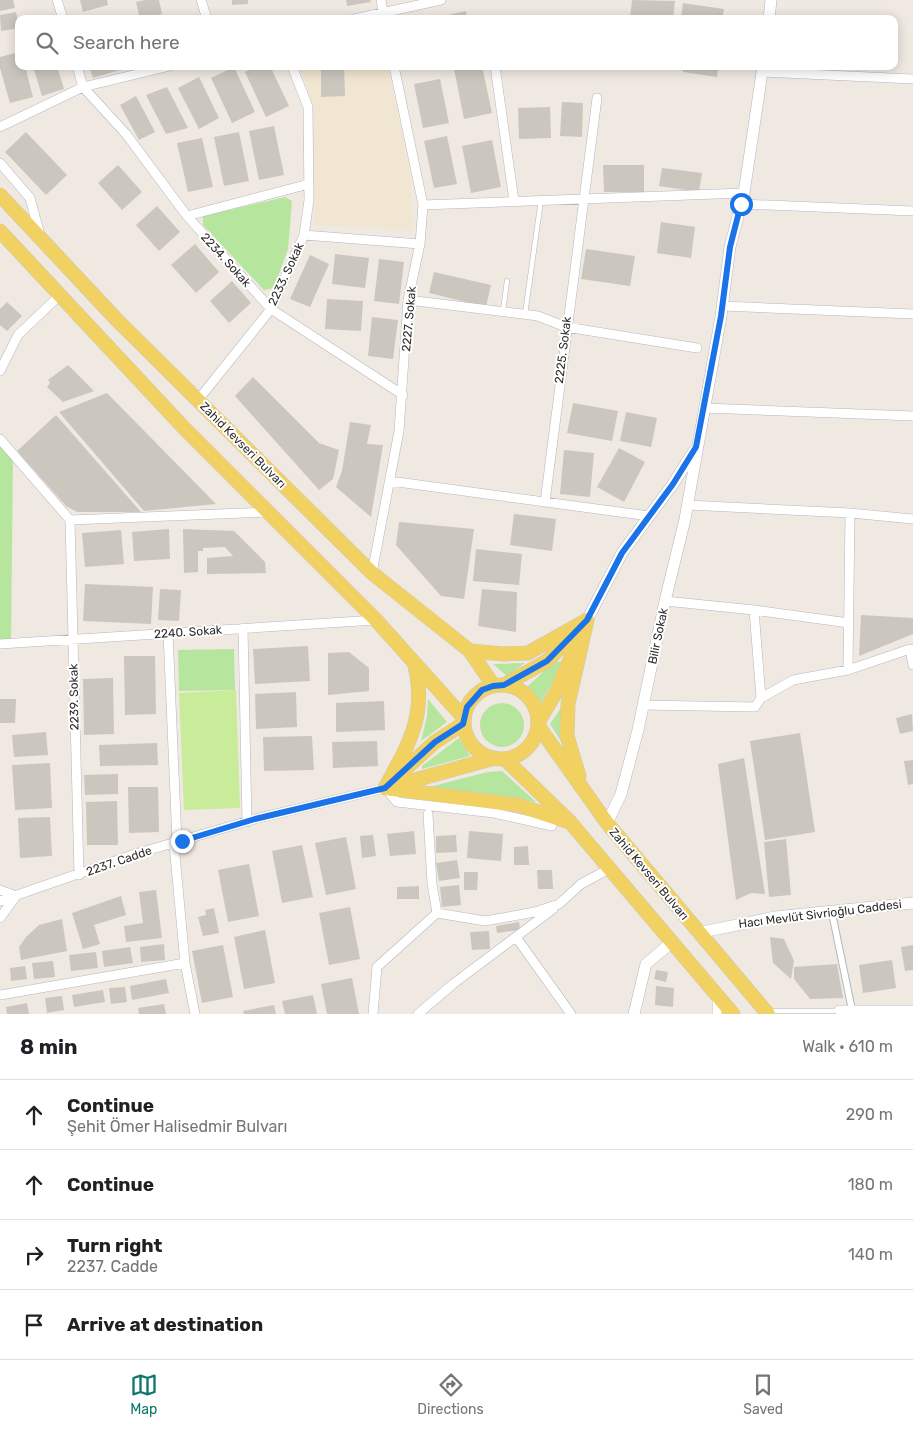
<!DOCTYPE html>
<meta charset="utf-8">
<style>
:root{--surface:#fff;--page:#f6f6f6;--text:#202124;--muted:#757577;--line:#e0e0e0;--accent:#0f766e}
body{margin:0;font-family:Rubik,sans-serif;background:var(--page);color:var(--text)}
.stop{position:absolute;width:15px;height:15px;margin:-11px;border:4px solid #1a73e8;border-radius:50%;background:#fff}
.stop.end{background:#1a73e8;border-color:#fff;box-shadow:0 1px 5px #0008}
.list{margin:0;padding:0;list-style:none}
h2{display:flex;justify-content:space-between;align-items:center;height:65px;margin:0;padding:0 20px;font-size:21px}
h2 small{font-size:16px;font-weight:400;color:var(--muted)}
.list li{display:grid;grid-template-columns:32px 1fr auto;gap:15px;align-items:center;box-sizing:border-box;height:70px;padding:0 20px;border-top:1px solid var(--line)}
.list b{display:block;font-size:19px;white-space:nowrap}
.list p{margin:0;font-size:16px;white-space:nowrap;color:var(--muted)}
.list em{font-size:16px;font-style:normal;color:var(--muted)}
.icon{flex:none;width:28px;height:28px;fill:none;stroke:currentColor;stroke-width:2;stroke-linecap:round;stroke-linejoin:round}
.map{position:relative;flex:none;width:913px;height:1014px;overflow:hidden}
.search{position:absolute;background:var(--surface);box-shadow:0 2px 12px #0003;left:15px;right:15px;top:15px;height:55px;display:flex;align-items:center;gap:12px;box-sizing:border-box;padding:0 18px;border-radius:10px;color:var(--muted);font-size:19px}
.sheet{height:345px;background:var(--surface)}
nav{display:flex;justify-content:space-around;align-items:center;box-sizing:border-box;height:70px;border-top:1px solid var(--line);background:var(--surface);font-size:14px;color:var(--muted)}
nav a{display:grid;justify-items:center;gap:2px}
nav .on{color:var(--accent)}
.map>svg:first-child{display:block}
</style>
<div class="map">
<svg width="913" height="1014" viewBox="0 0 913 1014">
<rect width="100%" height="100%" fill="#efe9e1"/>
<path fill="#f0e6d1" d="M300 66H388L410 172 413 230 315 225 312 106Z"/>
<path fill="#b6e59e" d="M285 197 292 201 288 249 274 288 264 290 203 225V216Z
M0 439 13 454 11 644H0Z
M234 649 235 690 179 691 178 650Z
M555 661 561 662 562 666 541 702 527 687Z
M525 663 507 676 493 664Z
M428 699 447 722 421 741 427 717Z
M480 725a22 22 0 1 1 44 0a22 22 0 1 1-44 0Z
M561 708 564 746 550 724Z
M459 738 470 756 422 769V766Z
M502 771 536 802 429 787 488 772Z"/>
<path fill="#c9ec9a" d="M236 690 240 808 184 810 179 693Z"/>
<path fill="#cbc7bf" d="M0 0H13L15 8 0 11Z
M80 0H107L108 5 83 12Z
M145 0H159L162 14 140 19 136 2Z
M232 0H248V4L232 5Z
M346 0H370L371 2 347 6Z
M632 0 675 1 673 19H630Z
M683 3 724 9 722 19H681Z
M466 11 467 19H444V16Z
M16 12 19 28 1 31 0 15Z
M19 52V66H25L33 97 10 103 0 68V57Z
M33 66H57L64 89 42 96Z
M89 66H130V67L93 78Z
M256 66H270L289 106 266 117 245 72Z
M321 66H344L345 96 321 97Z
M468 66H482L492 113 464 119 454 69Z
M635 66H656L655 70Z
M683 66H718L717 77 683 72Z
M234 67 255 112 232 123 211 78Z
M199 77 219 118 199 129 178 88Z
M440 79 449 123 423 128 414 84Z
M167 87 188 128 166 134 146 95Z
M136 96 155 132 139 140 120 105Z
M562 102 583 103 582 137 560 136Z
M550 107 551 138 519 139 518 108Z
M274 126 284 175 259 180 249 131Z
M26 132 67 175 46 195 5 152Z
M239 132 249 181 224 186 214 137Z
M447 136 457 184 434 188 424 141Z
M202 138 213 187 188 192 177 143Z
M492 140 501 187 471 193 462 146Z
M118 165 142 192 122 210 98 183Z
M603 165H644V192H604Z
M662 168 702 173 699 192 659 186Z
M157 206 180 232 159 251 136 225Z
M661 222 695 227 691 258 657 253Z
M195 244 219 272 196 293 171 265Z
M586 249 635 256 630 286 581 279Z
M335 254 369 258 365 288 332 284Z
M310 255 329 264 310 307 290 299Z
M379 259 404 262 399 304 374 301Z
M434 272 491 285 486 307 429 293Z
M232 281 251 303 229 323 210 301Z
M327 299 363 301 361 331 325 329Z
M7 302 22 316 7 331 0 325V309Z
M372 317 398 320 393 359 368 356Z
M68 365 94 391 63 402 47 387 50 383 48 380Z
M253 377 319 443 339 450 333 479 319 490 235 396Z
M107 393 216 504 144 511 59 412Z
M573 403 618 411 612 441 567 433Z
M626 412 657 418 651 447 620 441Z
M56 415 141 512H77L66 506 17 451Z
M350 422 371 425 367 444 383 445 371 517 336 487 342 471Z
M619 448 645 462 624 502 597 487Z
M564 450 594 453 590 497 560 494Z
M514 514 556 519 552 551 510 545Z
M399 522 474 529 464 599 441 596 396 545Z
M169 529 170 559 134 561 132 532Z
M183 529 234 531 265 562 266 573 207 574V558L233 556 225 547 203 548V551H198V572L184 573Z
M121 530 124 564 85 567 82 533Z
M476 549 522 554 519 585 473 581Z
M85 584 153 587 151 624 83 621Z
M160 589 181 590 179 621 158 620Z
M482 589 517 592 516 632 478 626Z
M861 615 913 618V634L859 656Z
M308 646 310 681 255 684 253 649Z
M349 652 369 668V691L328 695V653Z
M124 656H155L156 714 125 715Z
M113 678 114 734 84 735 83 679Z
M296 692 297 727 256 729 255 694Z
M0 699H16L15 723H0Z
M384 701 385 730 336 732V703Z
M912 714 913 731 900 734 896 718Z
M46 732 48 755 14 757 12 735Z
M800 733 815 832 765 840 750 741Z
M312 736 314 770 264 771 263 737Z
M377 741 378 766 333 768 332 742Z
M157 743 158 765 100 766 99 745Z
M744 758 765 894 751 893 736 900 718 764Z
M913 760V784L908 785 904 761Z
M50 763 52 808 15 810 12 765Z
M118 774V794L85 795 84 775Z
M128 787H158L159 832 129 833Z
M117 801 118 845H87L86 802Z
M50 817 52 856 20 858 18 818Z
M414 831 416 854 390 856 387 834Z
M469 831 503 834 501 861 467 858Z
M373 835 376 856 362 858 360 836Z
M456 835 457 852 436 853V836Z
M346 837 356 889 326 895 315 843Z
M786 839 791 895 769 897 764 842Z
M302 845 313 897 282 903 272 851Z
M528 846 529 865H514V847Z
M457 860 460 878 439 881 436 863Z
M249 864 259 916 228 922 218 870Z
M537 870H552L553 889H538Z
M464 872H478L477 890H464Z
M459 885 461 905 442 907 440 887Z
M419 886V899H397V887Z
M156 890 162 938 126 942 124 926 143 923 139 892Z
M121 896 126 915 94 925 100 944 83 949 72 913Z
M350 907 360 959 329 965 319 913Z
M214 908 219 933 203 936 198 917 206 915 205 910Z
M62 919 67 951 21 960 19 947 26 937 39 925Z
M519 922 520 930 497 933 496 926Z
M265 930 275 983 244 989 234 937Z
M489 931 490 949 472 950 470 932Z
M770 937 784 939 794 961 791 979 773 963Z
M164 944 165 960 141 962 140 947Z
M223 945 233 997 202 1003 192 951Z
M913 945V970L905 971 901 947Z
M130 947 133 963 104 967 102 951Z
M96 952 98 968 71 971 69 955Z
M892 960 896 988 863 993 859 965Z
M53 961 55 977 34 979 32 963Z
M837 964 843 998 810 999 794 979V967Z
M25 966 27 979 11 981 10 968Z
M656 970 668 972 666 982 654 979Z
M352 978 359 1014H327L321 984Z
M166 979 169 993 132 1000 130 986Z
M656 986 674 988 673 1007 655 1005Z
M125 987 127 1002 111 1004 109 988Z
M103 990 105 1002 74 1007 72 995Z
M313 995 317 1014H285L282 1001Z
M62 996 64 1010 47 1013 45 998Z
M27 1003 29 1014H7L6 1007Z
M164 1004 166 1014H139L138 1008Z
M274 1005 276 1014H244L243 1011Z"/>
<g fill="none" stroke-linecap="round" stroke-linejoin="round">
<g stroke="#b4b7c1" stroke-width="5.5">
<path id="service" d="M503 311 507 281
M525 314 541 200
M770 1011H840"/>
</g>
<g stroke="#b4b7c1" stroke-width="8">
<path id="pedestrian" d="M832 913 852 1010"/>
</g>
<g stroke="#b4b7c1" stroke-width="10">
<path id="minor" d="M57 0 63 19
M201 0 207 19
M381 0 384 19
M354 19 441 0
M77 66 83 87 126 134 187 216 271 309 403 395
M495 66 514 201
M762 72 913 79
M0 127 83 87 170 66
M0 163 30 198 40 235
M741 204 913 211
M423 205 744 193
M187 216 309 184
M304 235 420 244
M408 300 538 316 566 327 697 348
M722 306 913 314
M0 371 18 335 60 295
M198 400 271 309 304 235 309 200 308 107 292 66
M704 408 913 416
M0 439 70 520 268 512
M390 481 649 516
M545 502 597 98
M687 505 850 513 913 519
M70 520 79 875
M372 573 399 431 408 300 420 244 423 205 394 66
M665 601 754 610 849 623
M243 628 247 822
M168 633 177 842
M0 644 376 620
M848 670 850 513
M761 698 793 680 848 670 910 649 913 665
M643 705 755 707 761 698 754 610
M428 814 432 884 437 913
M174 844 185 963 195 1014
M0 890 16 896 0 918
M0 901 135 854 255 819 385 788 397 802 494 813 552 826
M437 913 485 921 535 912 559 904 581 884 609 869
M516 937 571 1014
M717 994V1014
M0 995 185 963
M839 1010H913
M373 1014 377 967 437 913
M418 1014 453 984 553 909"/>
</g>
<g stroke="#b4b7c1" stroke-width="12">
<path id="tertiary" d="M769 19 771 0
M587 620 622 553 673 484 694 451
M607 823 621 794 638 730 665 601 685 519 721 316 730 247 744 193 763 66
M698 933 775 917 913 903
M634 1014 646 964 672 942"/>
</g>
<g stroke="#c9c9c9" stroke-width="15">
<path id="primary" d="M0 195 117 320 372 573 470 651 493 685
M0 231 184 428 376 620 463 717
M470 651 503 654 528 653 587 620
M464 722a37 37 0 1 1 74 0a37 37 0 1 1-74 0Z
M504 685 547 661 576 632
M539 721 556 692 574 650
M539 727 607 823 768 1014
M506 760 570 822 733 1014
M579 776 567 736 568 704 587 620
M393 780 435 742 463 724
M393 786 491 759
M385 788 518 805 566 821
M385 788C408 745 427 717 415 666"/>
</g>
<use href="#service" stroke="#fff" stroke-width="4.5"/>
<use href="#pedestrian" stroke="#fff" stroke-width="6"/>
<use href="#minor" stroke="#fff" stroke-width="9"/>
<use href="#tertiary" stroke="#fff" stroke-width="11"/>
<use href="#primary" stroke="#f2d163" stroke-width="14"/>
</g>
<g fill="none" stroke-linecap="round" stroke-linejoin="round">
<path stroke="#1a73e8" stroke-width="6" d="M182 841 255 819 385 788 435 742 463 724 467 707 482 690 493 686 504 685 547 661 587 620 622 553 673 484 696 447 721 316 730 247 741 204"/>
</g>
<g text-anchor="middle" stroke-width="4" stroke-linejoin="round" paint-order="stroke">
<g font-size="12" fill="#2e2e2e" stroke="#fff">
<text transform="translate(226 260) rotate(48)" y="4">2234. Sokak</text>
<text transform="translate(286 274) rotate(-65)" y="4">2233. Sokak</text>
<text transform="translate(409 319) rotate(-85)" y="4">2227. Sokak</text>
<text transform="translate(563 350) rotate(-83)" y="4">2225. Sokak</text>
<text transform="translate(243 445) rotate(45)" y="4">Zahid Kevseri Bulvarı</text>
<text transform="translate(188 632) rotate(-4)" y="4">2240. Sokak</text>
<text transform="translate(658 636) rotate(-78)" y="4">Bilir Sokak</text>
<text transform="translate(74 697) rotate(-91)" y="4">2239. Sokak</text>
<text transform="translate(119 861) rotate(-19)" y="4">2237. Cadde</text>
<text transform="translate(649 874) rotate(50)" y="4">Zahid Kevseri Bulvarı</text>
<text transform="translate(820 914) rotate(-7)" y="4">Hacı Mevlüt Sivrioğlu Caddesi</text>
</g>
</g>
</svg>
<div class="stop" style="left:741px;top:204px"></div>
<div class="stop end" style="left:182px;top:841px"></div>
<div class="search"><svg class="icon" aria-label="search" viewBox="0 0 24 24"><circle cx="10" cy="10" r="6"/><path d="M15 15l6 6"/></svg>Search here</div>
</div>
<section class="sheet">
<h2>8 min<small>Walk · 610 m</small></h2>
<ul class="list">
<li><svg class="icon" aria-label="ahead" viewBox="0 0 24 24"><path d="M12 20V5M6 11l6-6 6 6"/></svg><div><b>Continue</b><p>Şehit Ömer Halisedmir Bulvarı</p></div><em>290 m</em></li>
<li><svg class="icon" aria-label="ahead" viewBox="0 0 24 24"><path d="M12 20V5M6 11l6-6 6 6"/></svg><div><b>Continue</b></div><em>180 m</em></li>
<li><svg class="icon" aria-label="right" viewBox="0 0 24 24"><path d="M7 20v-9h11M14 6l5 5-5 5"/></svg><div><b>Turn right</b><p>2237. Cadde</p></div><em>140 m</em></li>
<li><svg class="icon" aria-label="arrive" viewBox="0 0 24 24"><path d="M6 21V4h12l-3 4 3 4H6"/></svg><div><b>Arrive at destination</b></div></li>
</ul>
</section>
<nav>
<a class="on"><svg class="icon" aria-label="map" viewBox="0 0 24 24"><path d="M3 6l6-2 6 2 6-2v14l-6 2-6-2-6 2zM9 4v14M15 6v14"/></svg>Map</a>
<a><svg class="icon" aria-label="directions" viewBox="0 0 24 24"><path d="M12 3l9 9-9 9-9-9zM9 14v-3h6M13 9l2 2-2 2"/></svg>Directions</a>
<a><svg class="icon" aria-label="saved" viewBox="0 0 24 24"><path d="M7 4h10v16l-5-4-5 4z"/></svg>Saved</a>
</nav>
